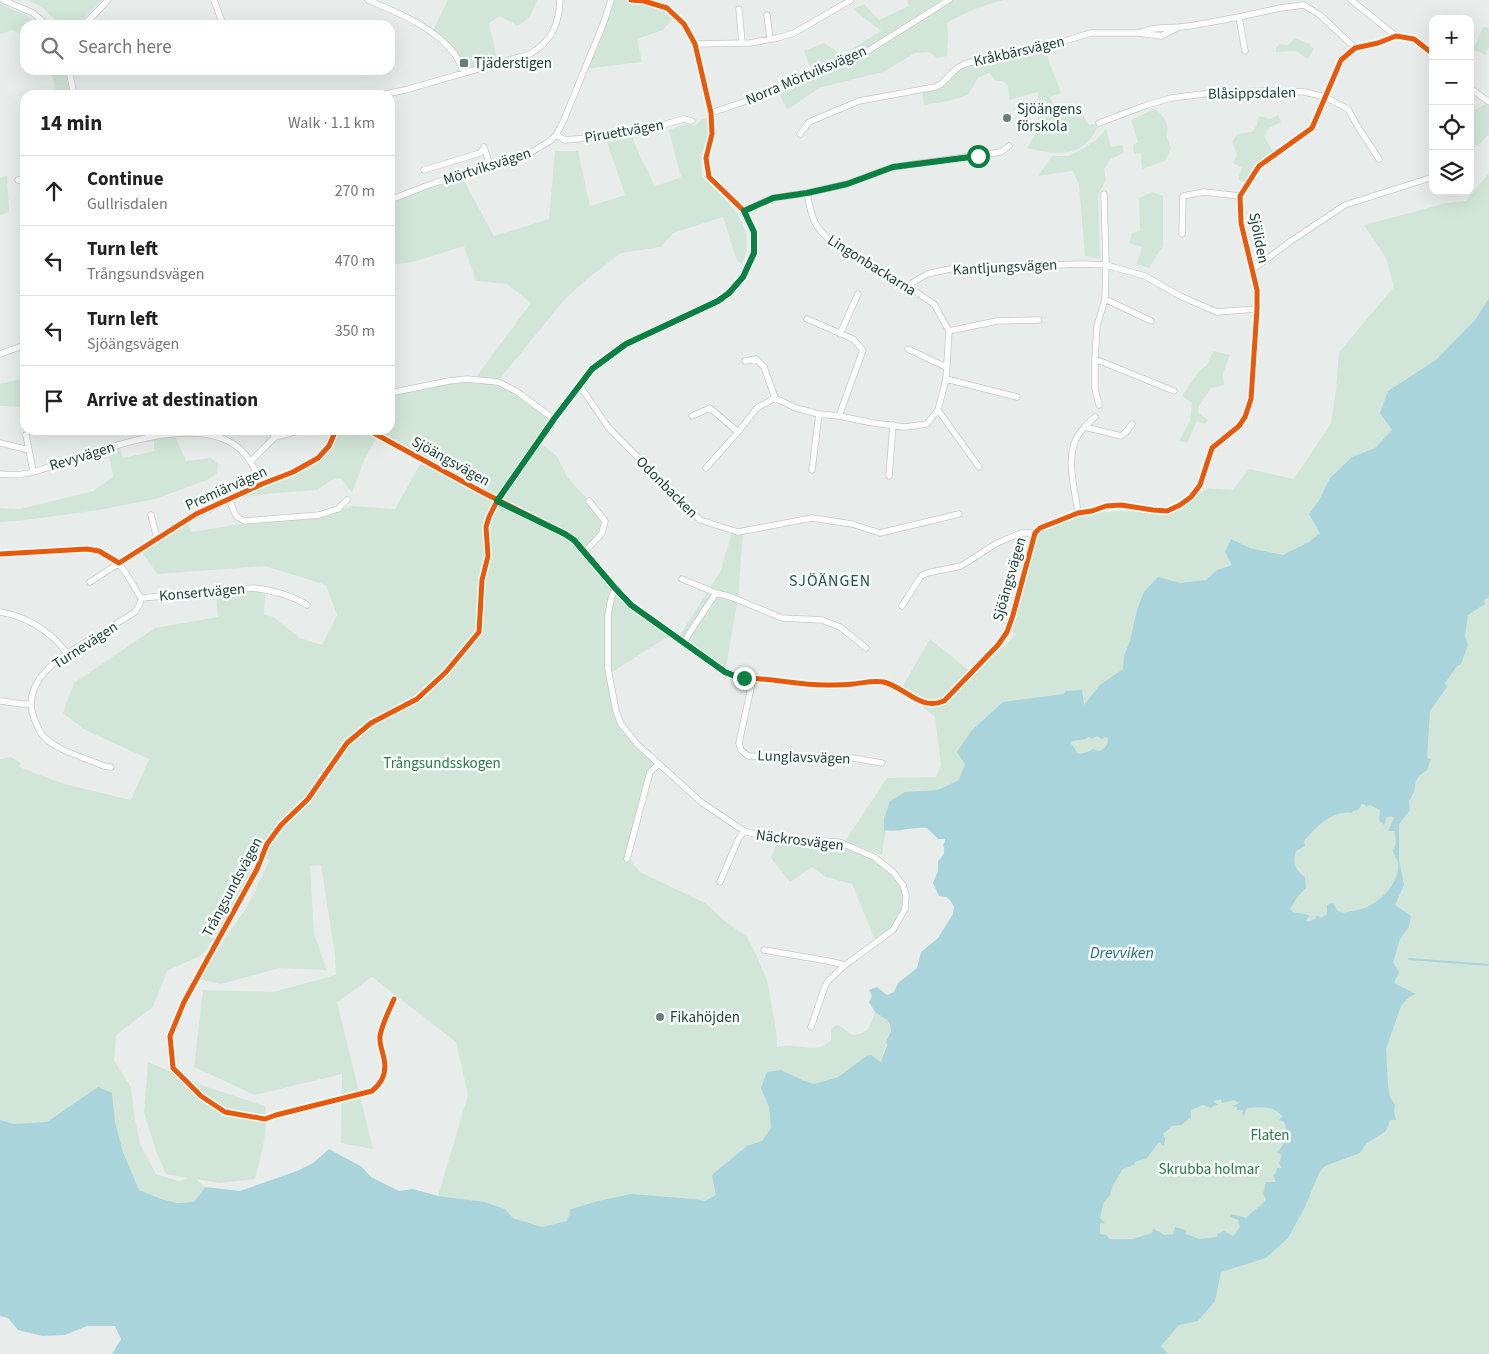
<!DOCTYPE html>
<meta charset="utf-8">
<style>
:root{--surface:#fff;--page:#f2f2f2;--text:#222;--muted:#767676;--line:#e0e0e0}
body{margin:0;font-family:"Source Sans 3",sans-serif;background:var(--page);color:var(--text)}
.controls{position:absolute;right:15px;top:15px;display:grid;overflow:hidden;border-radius:10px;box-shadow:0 5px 20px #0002}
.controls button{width:45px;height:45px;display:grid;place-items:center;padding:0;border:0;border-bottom:1px solid var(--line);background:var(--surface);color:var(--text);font:25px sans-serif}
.stop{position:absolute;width:15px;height:15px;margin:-11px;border:4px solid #0b8043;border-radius:50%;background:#fff}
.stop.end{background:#0b8043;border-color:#fff;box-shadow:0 1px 5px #0008}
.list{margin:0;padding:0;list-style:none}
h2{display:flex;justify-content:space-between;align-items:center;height:65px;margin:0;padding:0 20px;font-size:21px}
h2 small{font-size:16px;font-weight:400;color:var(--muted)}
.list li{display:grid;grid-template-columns:32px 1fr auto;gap:15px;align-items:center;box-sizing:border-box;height:70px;padding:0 20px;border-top:1px solid var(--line)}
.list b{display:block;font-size:19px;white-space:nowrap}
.list p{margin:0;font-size:16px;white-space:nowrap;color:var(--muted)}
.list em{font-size:16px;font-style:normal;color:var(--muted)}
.icon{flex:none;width:28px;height:28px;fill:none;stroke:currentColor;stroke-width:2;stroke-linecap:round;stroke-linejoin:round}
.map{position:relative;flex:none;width:1489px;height:1354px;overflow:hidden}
.search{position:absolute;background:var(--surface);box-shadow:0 5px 20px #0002;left:20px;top:20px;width:375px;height:55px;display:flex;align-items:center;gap:12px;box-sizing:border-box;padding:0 18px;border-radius:15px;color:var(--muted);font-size:19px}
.panel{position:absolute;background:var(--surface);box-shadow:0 5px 20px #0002;left:20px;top:90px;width:375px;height:345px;border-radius:15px}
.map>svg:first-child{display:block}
</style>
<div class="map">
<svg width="1489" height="1354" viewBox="0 0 1489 1354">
<rect width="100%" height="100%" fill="#e8edeb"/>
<path fill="#d1e6d8" d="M29 0H102L83 20 76 25H60L44 9Z
M448 0H537C533 12 529 20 518 26L500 16 489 23 498 63 464 73 458 59 432 32Z
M611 0H631L667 8 675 16 663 30 637 39 642 62 584 69Z
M907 0H942L864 50 833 64 810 67 804 51 824 43 842 55 881 31 853 9 864 4 879 20 909 6Z
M949 0H1004C983 5 966 12 947 23L948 38 947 56 937 58 929 52 915 53 883 72 819 88 787 110 777 89 866 52Z
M0 4 26 15 41 25H25V36L12 30 1 34 0 33Z
M1483 27H1487L1489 30V48L1486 51V55L1472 49C1478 42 1479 35 1483 27Z
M1295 38 1309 44 1314 49 1308 59 1296 51 1276 52V47L1280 44 1288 45Z
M1044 47 1061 93 1050 97 1058 116 1083 115 1089 125 1099 123C1086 158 1058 156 1027 148L1038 129V92L1009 100 1008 85 1002 81H996L989 73 978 78 968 95 949 101 924 105 922 89 935 87 964 64Z
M51 70H65L70 95H56Z
M1485 104 1489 106V134L1478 146 1470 141V108L1477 109Z
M1154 109C1163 114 1171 125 1166 135L1171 148 1165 161 1142 169 1141 153 1134 154 1133 145 1138 142 1131 120Z
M1278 115 1281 122 1269 128 1264 136 1273 152 1257 164 1245 183 1238 179 1242 168 1233 163 1237 154 1232 142 1237 134 1252 132 1257 125 1259 116 1270 119Z
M708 117 709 134 701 155 702 177C727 202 759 225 742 264L737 261 723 217 673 233 661 247 621 253 587 279 565 299 498 381 554 419 538 442 557 456 567 477 589 501 605 521 602 533 585 552 631 605 672 634 609 674 621 724 659 764 650 772 628 858 640 872 705 903 726 922 746 936 755 952 767 980 776 1029 777 1047C782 1046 788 1045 793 1046 809 1047 819 1052 831 1040V1029L837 1025 842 1027 852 1035C870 1033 869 1028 875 1012 882 1017 892 1021 891 1030 890 1034 887 1038 886 1042 885 1049 883 1056 881 1062L871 1055 866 1056 838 1077 814 1084 802 1080 813 1212 542 1227 513 1218 505 1209 485 1202 438 1196 468 1095 456 1042 372 977 337 1002 373 1149 341 1143 342 1074 255 1095 194 1067 203 990 273 992 336 975 335 955 321 865 310 866 314 934 327 970 280 968 221 984 197 979 247 907 270 860 247 850 251 876 237 908 202 955 167 971 153 1007 122 1030 116 1036 114 1061 131 1087 134 1114 140 1144 156 1174 179 1181 189 1178 166 1174 156 1151 144 1112 148 1062 207 1087 265 1106C270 1126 260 1159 255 1179L220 1183 196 1179 205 1187 194 1202 177 1203 161 1199 139 1190 123 1152 115 1121 112 1093 0 1224V759L11 757 21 763 19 767 64 784 131 800 149 759 85 730 63 713 74 683 155 628 218 617 216 595 253 591 265 594 264 614 273 617 300 638 322 645 337 615 326 585 265 566 157 574 140 549 186 520 191 532 248 523 308 519 326 516 352 506 395 509 421 463 482 493 378 435 364 460 352 493 342 479 335 478 317 490 276 493 229 499 318 458 336 430H390V393L474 380 531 303 507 284 476 281 464 246 413 262 390 265V200L461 175 494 236 549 219 555 151H578L590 206 625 195 607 142 632 136 641 159 648 170 654 187 681 177 669 130 686 124 695 126 701 120Z
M1106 129 1111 147 1122 145 1124 153 1111 159 1104 169 1106 180 1098 195 1100 259 1085 256 1079 185 1073 171 1038 176 1052 156H1069L1081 150 1096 140Z
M1489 173V1354H837L989 814 886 829 882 855 845 841 887 778 936 777 941 766 935 717 901 689 930 639 971 672 998 645 1004 647 1016 634 1007 631 1035 533 1040 528 1095 513 1122 511 1167 513 1182 509 1193 498 1208 488 1233 490 1249 469 1294 479 1331 423 1336 389 1339 352 1394 287 1386 258 1364 225 1447 203 1466 201Z
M7 176 9 212 0 215V178Z
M1153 192 1163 196V246L1149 268 1137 264 1142 247 1129 243 1132 233 1140 231 1139 198Z
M1213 351 1230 355 1223 373 1224 385 1211 388 1199 406 1198 413 1208 420 1205 424 1197 421 1187 443 1179 441 1190 421 1192 403 1182 396 1199 371 1207 365Z
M25 378V407L0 406V384Z
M174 434 186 461 211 458 218 464 217 473 207 480 155 499 99 510 18 521 0 522V508L20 509 93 491 113 477 108 448 119 445 123 458 154 451V437Z
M733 530 743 531 738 599 725 672 678 638 720 572Z
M778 839 831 841 874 857 903 885 905 909 893 930 876 943 852 884 826 877 812 867 790 882 771 858Z"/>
<path fill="#a9d4db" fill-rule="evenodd" d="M1489 298V597L1484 600 1485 604 1468 615 1465 636 1468 645 1461 664 1457 666 1445 683 1447 687 1430 711 1427 758 1431 759 1427 770 1420 775 1416 781 1414 792 1409 801 1410 810 1399 824V860L1404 885 1395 905 1411 916 1409 927 1400 939 1393 962 1399 972 1394 983 1416 994 1409 997 1401 1006 1386 1049 1388 1085 1390 1097 1395 1105 1394 1112 1396 1120H1390L1386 1131 1366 1144 1360 1153 1325 1166 1319 1173 1305 1207 1288 1238 1266 1258 1221 1272 1215 1301 1198 1321 1179 1325 1161 1346 1168 1354H112L121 1339 115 1326H87L65 1335 42 1336 18 1330 8 1318 0 1316V1120L14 1124 47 1122 98 1087 112 1093 115 1121 123 1152 139 1190 161 1199 177 1203 194 1202 205 1187 240 1191 297 1171 313 1163 329 1149 362 1167 371 1177 399 1191 413 1189 438 1196 485 1202 505 1209 513 1218 542 1227 567 1221 571 1209 598 1201 631 1194 694 1199 705 1201 716 1195 712 1175 747 1146 762 1141 771 1128 769 1107 761 1088 767 1072 781 1070 802 1080 814 1084 838 1077 866 1056 871 1055 881 1062 887 1045 886 1042 891 1031 890 1024 887 1020 875 1012 869 1002 872 996 869 990 877 987 887 995 894 992 898 983 917 968 921 952 938 938 953 914 954 907C950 899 948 896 939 896L933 883 938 871V861C943 856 946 852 943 845L945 842V839H938L927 828C912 826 899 833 884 830V818L890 801 905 792 938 790 959 780 965 764 957 752 972 730 1003 702 1064 694 1066 691 1082 690 1084 705 1100 685 1123 669 1124 656 1130 641 1137 610 1144 592 1158 577 1180 583 1206 580 1217 570 1232 565 1225 552 1231 539 1250 548 1283 555 1309 542 1320 533 1309 514 1318 502 1330 478 1352 457 1375 448 1392 430 1380 413 1388 391 1436 360 1475 320ZM1097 736 1102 739 1105 737 1108 738C1108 745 1106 747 1100 751L1092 749 1090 751 1080 754 1077 753 1074 747 1071 744V742C1077 739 1083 741 1089 737L1092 739ZM1362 804 1366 805V807L1370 805 1380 810 1379 820 1384 825 1387 817 1391 816 1394 818 1388 831H1394C1396 837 1397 844 1393 850 1395 858 1399 859 1398 869 1396 885 1382 900 1367 907 1363 909 1357 910 1352 911 1347 912 1341 914 1337 910 1336 908 1335 906 1333 903L1327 905V914L1321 918 1317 915 1315 919 1307 922 1306 920 1310 916C1304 913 1298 913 1292 912V910L1290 909 1298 896 1306 888 1305 877C1295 869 1292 864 1296 851L1305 846 1304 841C1315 828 1333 809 1352 813L1353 811C1358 811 1360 808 1362 804ZM1221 1099 1222 1103 1234 1100 1239 1103 1232 1106 1237 1107V1110H1243L1242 1113 1244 1116 1247 1108C1263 1107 1270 1105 1283 1116L1279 1120 1284 1122C1289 1131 1285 1147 1276 1152L1282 1155 1279 1163 1282 1168H1277L1276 1173 1273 1175 1276 1182H1266L1263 1194 1266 1199C1261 1207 1253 1210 1246 1218L1231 1214 1230 1217 1238 1220 1240 1227 1233 1236 1224 1231 1218 1234 1217 1237 1199 1239 1186 1234V1230L1175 1227 1173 1234 1164 1235 1160 1232 1153 1229 1152 1233 1133 1239H1110L1106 1235 1100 1234V1224L1105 1223 1100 1218 1103 1204 1110 1195 1113 1185 1123 1169 1134 1165 1135 1162 1147 1158 1159 1142 1164 1146 1165 1139 1163 1134 1172 1126 1181 1125 1191 1117V1110L1203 1105 1212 1108 1213 1106 1218 1105 1213 1101Z"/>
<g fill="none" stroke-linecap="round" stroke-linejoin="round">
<path stroke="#a9d4db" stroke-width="2" d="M1409 959 1489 965"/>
<g stroke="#c5cac8" stroke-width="7">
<path id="street" d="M3 0 33 13 47 25
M214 0 223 25
M368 0C396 12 434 27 453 52 458 58 461 65 464 73
M1351 0 1396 36 1414 39 1433 54
M739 9 742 43
M767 15 770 39
M1239 17 1280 8 1304 5 1320 15 1355 48
M82 25 89 20 108 0
M1138 33C1151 27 1166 28 1180 27 1200 25 1220 20 1239 17L1245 51
M695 44 750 43 777 38 794 33 851 0
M69 70 74 95
M1470 88 1489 102
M381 95 405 90 530 54C552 41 559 24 560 0
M711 113 758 97 819 73 866 52 949 0
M1099 123 1147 105 1171 98 1219 92 1270 91 1305 92 1325 97 1348 109 1358 127 1379 159
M800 134 809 122 859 101 935 87 941 84 956 69 964 64 994 56 1044 47 1091 33H1138L1161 36 1179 27
M556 135 565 140 588 138 656 127 683 119 692 121
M424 170 480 153 484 147 490 166
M18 180 25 179
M390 200 431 184 528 154 550 141 556 135 563 122 604 22 611 0
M744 211 773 198 807 193 847 184 893 167 1001 152 1009 146
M1182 234 1183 196 1204 192 1240 196
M1252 270 1291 241 1345 205 1433 177
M907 286 927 274 950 269 1081 264 1106 265 1145 276 1180 296 1217 312 1257 309
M1105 299 1151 321
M807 319 853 339 863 350 839 416
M949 331 997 321 1039 320
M840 334 858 294
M908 349 946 367
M0 354 25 345
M1095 359 1174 391
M946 379 1017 397
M580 386 608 427 700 520 738 532 812 518 852 524 880 533 959 514
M390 393 449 381 467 379 498 382 516 391 554 419
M775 398 796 408 819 414 839 416 873 423 905 427 927 424 938 410 946 379 949 331 934 304 907 286 829 239C812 225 811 213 807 193
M1099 405 1095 389V359L1097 326 1105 299 1106 265 1104 194
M938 410 979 467
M692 416 710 408 738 432
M1245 417 1251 399 1257 309V290L1241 223 1240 196 1259 166 1312 128 1341 60 1355 48 1378 43 1396 36
M1085 427 1121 436 1126 432 1132 424
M271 430 275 437
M368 430 482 492 565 534 574 540 615 588 631 605 725 672 735 676 744 678C771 678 798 685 826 685 834 685 844 685 853 684 863 683 873 680 884 682 906 688 920 711 944 701L998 645 1007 632 1013 615 1035 533 1040 528 1078 513 1092 511 1106 506 1121 505 1153 510 1167 511 1180 505 1191 497 1200 485 1212 448 1231 432
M26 435 29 450
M219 437 221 430
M0 443 29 450 33 471
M251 461 275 437 298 431
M706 468 738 432 757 408 775 398 764 367 756 359 745 361
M812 470 819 414
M0 474C7 474 16 476 23 474 33 473 43 469 52 466 100 451 192 413 236 446 249 455 255 470 262 484
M889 476 893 425
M229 499 236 516 244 521 319 515 338 509 347 500
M1078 513C1075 488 1063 453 1081 431 1085 426 1090 421 1095 417
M151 515 157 538
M585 552 602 533 605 521 589 501
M0 554 87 549C120 554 125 572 141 598L253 588C271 590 291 595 307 605
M682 579 716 593 731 597 782 618 822 620 840 627 866 648
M90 582 186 520 262 484 293 472 318 458 329 446 336 430
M615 588 611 599 608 615V669L616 711 621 724 637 744 701 802 744 831 772 839 839 842 874 857 893 872 903 885 906 896 905 909 893 930 845 965 829 980 825 986 811 1027
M902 606 921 576 927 573 961 566 997 543 1021 533H1035
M0 612C28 617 50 631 67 653
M683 643 716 593
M753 678 739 743 741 750 748 756 853 758 882 763
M0 701 22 704H30
M111 767 104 766C86 758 57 751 43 736 40 733 38 727 36 723 16 681 63 655 93 638 107 629 121 621 135 612L140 604 141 598
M627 859 650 772 659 764
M720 882 738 840 744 831
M764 950 828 961 845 965
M394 999C389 1011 382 1024 380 1036 379 1044 383 1052 384 1059 387 1072 382 1083 372 1091L276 1115 265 1119 225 1112 201 1096 173 1068 170 1036 184 1002 257 869 267 844 281 825 308 799 347 743 371 723 417 699 446 672 479 632 482 580 488 556 486 527 489 517 497 501 554 419 592 369 626 344 718 301 729 293 743 277 754 253V232L744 211 709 177 706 158 712 134 711 113 695 44 684 24 667 8 644 1 631 0"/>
</g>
<use href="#street" stroke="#fcfcfc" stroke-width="5.5"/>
<g stroke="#f7fbf9" stroke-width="8">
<path id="cycleway" d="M368 430 482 492 565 534 574 540 615 588 631 605 725 672 735 676 744 678C771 678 798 685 826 685 834 685 844 685 853 684 863 683 873 680 884 682 906 688 920 711 944 701L998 645 1007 632 1013 615 1035 533 1040 528 1078 513 1092 511 1106 506 1121 505 1153 510 1167 511 1180 505 1191 497 1200 485 1212 448 1239 426 1245 417 1251 399 1257 309V290L1241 223 1240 196 1259 166 1312 128 1341 60 1355 48 1378 43 1396 36 1414 39 1433 54
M0 554 87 549 99 551 119 563 196 514 262 484 293 472 318 458 329 446 336 430
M394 999C389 1011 382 1024 380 1036 379 1044 383 1052 384 1059 387 1072 382 1083 372 1091L276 1115 265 1119 225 1112 201 1096 173 1068 170 1036 184 1002 257 869 267 844 281 825 308 799 347 743 371 723 417 699 446 672 479 632 482 580 488 556 486 527 489 517 497 501 554 419 592 369 626 344 718 301 729 293 743 277 754 253V232L744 211 709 177 706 158 712 134 711 113 695 44 684 24 667 8 644 1 631 0"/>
</g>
<use href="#cycleway" stroke="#e8590c" stroke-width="5"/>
</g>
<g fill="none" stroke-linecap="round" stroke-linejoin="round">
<path stroke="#0b8043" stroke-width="6" d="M744 678 735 676 725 672 631 605 615 588 574 540 565 534 497 501 554 419 592 369 626 344 718 301 729 293 743 277 754 253V232L744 211 773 198 807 193 847 184 893 167 978 156"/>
</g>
<g fill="#697e78" stroke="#f7fbf9" stroke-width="2">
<rect x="459" y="58" width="10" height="10" rx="2.5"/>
<circle cx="1007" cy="118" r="5"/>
<circle cx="660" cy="1017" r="5"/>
</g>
<g text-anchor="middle" stroke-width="5" stroke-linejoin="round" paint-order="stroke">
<g font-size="15" fill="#24423a" stroke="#f7fbf9">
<text transform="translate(1019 51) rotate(-13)" y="5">Kråkbärsvägen</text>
<text transform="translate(806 75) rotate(-23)" y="5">Norra Mörtviksvägen</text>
<text transform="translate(1252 93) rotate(-1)" y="5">Blåsippsdalen</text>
<text transform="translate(624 131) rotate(-10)" y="5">Piruettvägen</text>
<text transform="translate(487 166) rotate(-18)" y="5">Mörtviksvägen</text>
<text transform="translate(1259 238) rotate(79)" y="5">Sjöliden</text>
<text transform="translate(872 265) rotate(32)" y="5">Lingonbackarna</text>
<text transform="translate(1005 267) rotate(-3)" y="5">Kantljungsvägen</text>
<text transform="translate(82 456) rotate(-17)" y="5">Revyvägen</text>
<text transform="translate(451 461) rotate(29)" y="5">Sjöängsvägen</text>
<text transform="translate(667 487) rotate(45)" y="5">Odonbacken</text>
<text transform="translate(226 488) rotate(-24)" y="5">Premiärvägen</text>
<text transform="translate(1009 579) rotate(-74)" y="5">Sjöängsvägen</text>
<text transform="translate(202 592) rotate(-5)" y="5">Konsertvägen</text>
<text transform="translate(85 645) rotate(-33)" y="5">Turnevägen</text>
<text transform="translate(804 757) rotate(2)" y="5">Lunglavsvägen</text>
<text transform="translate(800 840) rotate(7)" y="5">Näckrosvägen</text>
<text transform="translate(232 887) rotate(-62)" y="5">Trångsundsvägen</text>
</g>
<g font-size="15" fill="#24423a" stroke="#f7fbf9" text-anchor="start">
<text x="474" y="68">Tjäderstigen</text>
<text x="1017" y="114">Sjöängens<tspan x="1017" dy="17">förskola</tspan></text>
<text x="670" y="1022">Fikahöjden</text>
</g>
<g font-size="15" fill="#2d7a4b" stroke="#f7fbf9">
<text x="442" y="768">Trångsundsskogen</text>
<text x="1270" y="1140">Flaten</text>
<text x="1209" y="1174">Skrubba holmar</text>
</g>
<g font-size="16" letter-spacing="1" fill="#1f5548" stroke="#f7fbf9">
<text x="830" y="586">SJÖÄNGEN</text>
</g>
<g font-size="16" font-style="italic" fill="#1c6f80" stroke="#f7fbf9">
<text x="1122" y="958">Drevviken</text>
</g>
</g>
</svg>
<div class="controls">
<button>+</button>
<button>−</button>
<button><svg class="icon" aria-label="locate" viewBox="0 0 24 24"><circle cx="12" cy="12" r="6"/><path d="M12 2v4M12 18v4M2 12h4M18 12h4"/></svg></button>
<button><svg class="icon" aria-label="layers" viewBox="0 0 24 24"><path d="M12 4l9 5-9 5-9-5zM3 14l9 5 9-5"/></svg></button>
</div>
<div class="stop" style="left:978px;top:156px"></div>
<div class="stop end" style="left:744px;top:678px"></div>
<div class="search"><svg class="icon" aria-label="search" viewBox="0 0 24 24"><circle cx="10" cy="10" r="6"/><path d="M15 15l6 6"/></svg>Search here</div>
<section class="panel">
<h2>14 min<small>Walk · 1.1 km</small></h2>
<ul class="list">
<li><svg class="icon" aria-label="ahead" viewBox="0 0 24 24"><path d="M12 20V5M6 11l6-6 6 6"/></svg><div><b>Continue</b><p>Gullrisdalen</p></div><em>270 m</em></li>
<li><svg class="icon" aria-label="left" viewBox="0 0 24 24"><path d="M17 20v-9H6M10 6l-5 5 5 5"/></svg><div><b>Turn left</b><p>Trångsundsvägen</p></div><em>470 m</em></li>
<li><svg class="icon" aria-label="left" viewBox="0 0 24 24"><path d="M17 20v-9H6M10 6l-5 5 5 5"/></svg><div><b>Turn left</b><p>Sjöängsvägen</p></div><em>350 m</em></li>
<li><svg class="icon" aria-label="arrive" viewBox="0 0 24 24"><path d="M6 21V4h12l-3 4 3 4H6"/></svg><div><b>Arrive at destination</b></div></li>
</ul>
</section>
</div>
